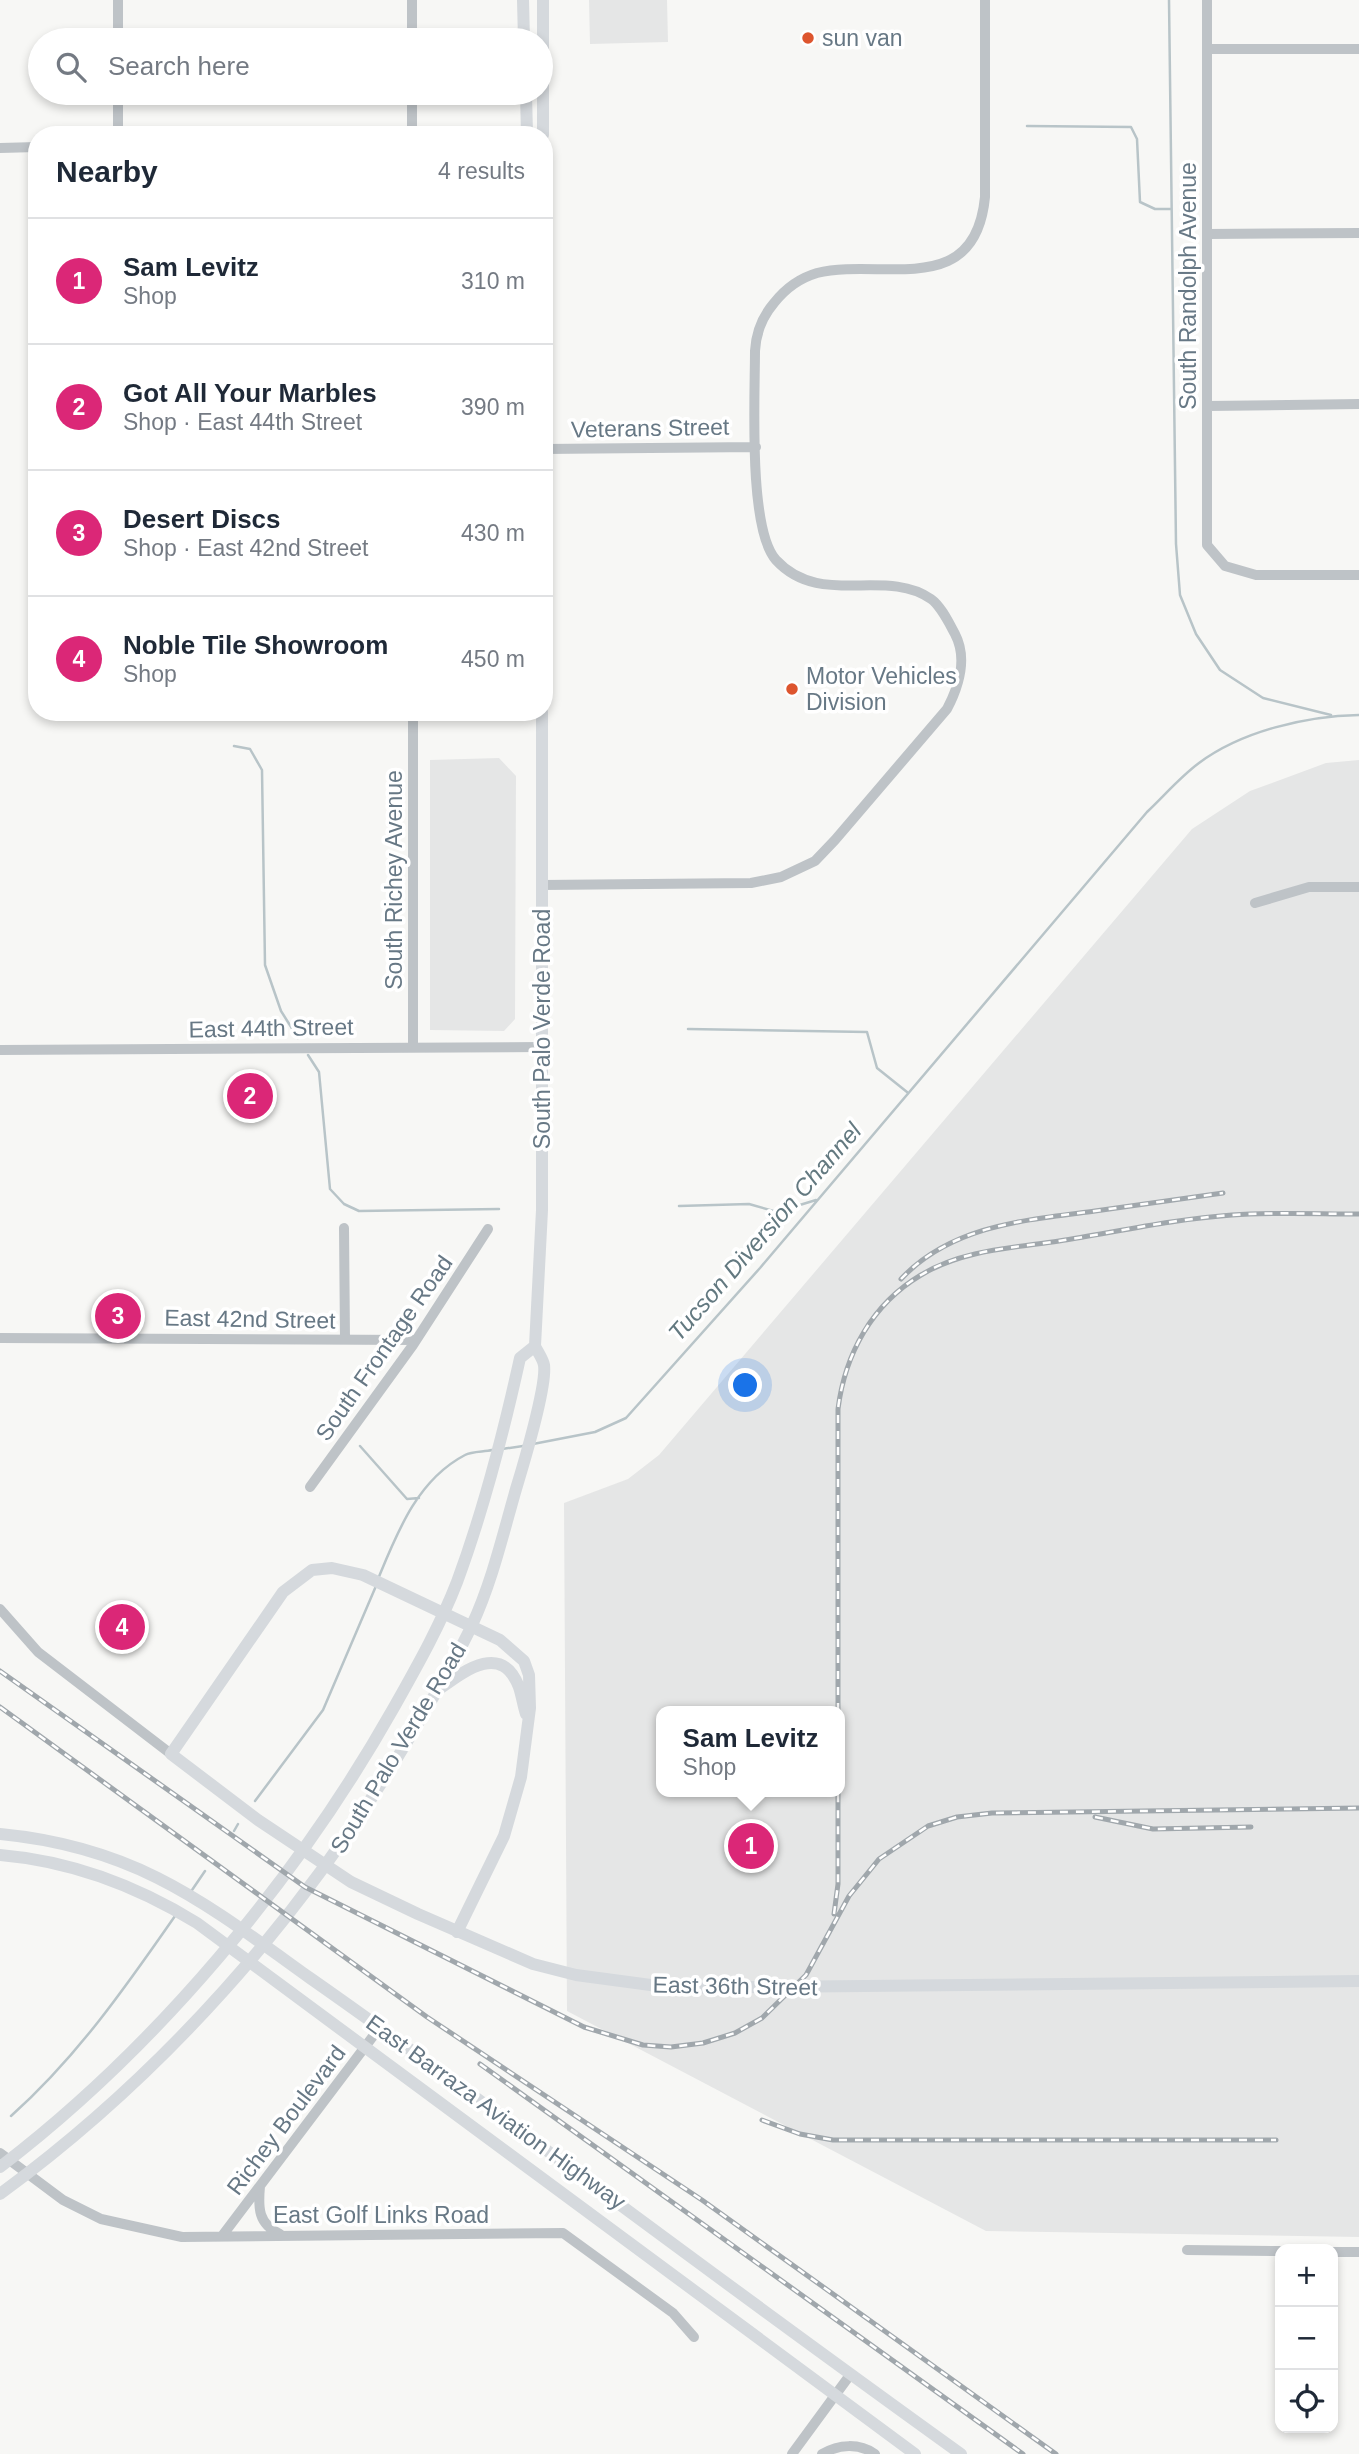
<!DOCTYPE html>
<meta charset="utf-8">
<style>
:root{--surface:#fff;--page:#f6f6f7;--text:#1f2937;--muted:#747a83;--line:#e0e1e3;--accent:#db2777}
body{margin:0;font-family:Helvetica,sans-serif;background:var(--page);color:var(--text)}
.controls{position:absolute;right:21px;bottom:21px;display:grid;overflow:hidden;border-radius:14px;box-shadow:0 4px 10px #0003}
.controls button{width:63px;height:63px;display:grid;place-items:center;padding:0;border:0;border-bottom:2px solid var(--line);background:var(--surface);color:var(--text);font:35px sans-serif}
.you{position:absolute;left:746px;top:1386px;width:24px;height:24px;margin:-18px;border:5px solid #fff;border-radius:50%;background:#1a73e8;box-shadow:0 0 0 10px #1a73e833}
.badge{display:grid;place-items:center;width:46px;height:46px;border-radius:50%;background:var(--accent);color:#fff;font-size:23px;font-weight:700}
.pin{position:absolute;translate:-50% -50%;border:4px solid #fff;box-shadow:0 2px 7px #0006}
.popup{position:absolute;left:656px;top:1706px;width:189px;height:91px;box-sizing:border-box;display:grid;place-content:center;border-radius:14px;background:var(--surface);filter:drop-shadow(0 2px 5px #0005);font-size:23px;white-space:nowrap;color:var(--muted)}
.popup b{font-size:26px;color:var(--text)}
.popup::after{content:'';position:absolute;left:50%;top:100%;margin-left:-14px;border:14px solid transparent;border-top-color:var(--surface)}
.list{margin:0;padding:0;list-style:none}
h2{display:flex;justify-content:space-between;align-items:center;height:91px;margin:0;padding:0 28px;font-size:30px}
h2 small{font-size:23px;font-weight:400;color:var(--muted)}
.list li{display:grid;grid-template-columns:46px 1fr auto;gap:21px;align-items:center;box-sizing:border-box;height:126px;padding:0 28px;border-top:2px solid var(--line)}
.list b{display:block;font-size:26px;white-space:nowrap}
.list p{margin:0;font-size:23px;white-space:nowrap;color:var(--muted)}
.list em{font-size:23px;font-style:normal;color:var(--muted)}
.icon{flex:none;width:38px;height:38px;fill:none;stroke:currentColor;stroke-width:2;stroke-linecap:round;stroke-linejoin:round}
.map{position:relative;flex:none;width:1359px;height:2454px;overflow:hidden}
.search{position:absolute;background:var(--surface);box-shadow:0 4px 10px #0003;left:28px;top:28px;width:525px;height:77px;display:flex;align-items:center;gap:18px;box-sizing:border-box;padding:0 24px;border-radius:38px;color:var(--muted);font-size:26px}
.panel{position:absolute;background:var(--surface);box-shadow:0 4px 10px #0003;left:28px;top:126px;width:525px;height:595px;border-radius:28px}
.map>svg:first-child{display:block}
</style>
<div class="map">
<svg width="1359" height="2454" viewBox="0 0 1359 2454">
<rect width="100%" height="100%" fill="#f7f7f5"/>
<path fill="#e5e6e6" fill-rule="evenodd" d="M589 0H667L668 42 590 44Z
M499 758 516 776 515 1019 504 1031 430 1030V760Z
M1359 760V2237L986 2231 567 2011 564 1503 628 1479 659 1455 1192 829 1250 791 1326 763ZM662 1711H840V1792H662Z"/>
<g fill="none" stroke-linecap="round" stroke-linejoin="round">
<path stroke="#b8c4c8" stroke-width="2.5" d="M1169 0 1176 544 1180 595 1196 634 1220 670 1263 698 1331 715
M1027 126 1131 127 1137 139 1140 202 1155 209H1171
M234 746 250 749 262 770 265 965 281 1011 298 1038
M688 1029 867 1032 877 1068 907 1092
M308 1055 319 1072 330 1189 344 1204 359 1211 499 1209
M679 1206 749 1204 777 1212 816 1200
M533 1444 595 1432 626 1418 760 1268 1147 812C1164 796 1180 777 1199 763 1242 731 1306 716 1359 715
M360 1446 407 1499 419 1498
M502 1449 523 1446
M378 1579C397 1533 417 1480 465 1455 472 1451 484 1452 492 1450
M255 1801 323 1710 376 1586
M234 1831 238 1824
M190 1893 205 1871
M11 2116C76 2058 125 1988 175 1916"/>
<path stroke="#bec3c7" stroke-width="10" d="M412 0V40
M1207 0V545L1225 566 1256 575H1359
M118 40V0
M1207 49H1359
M412 93V135
M118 135V93
M0 148 37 147
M1208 234 1359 233
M1208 406 1359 404
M544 449 756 447
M413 712V1047
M542 885 751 883 781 877 815 861 835 840 947 709C959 686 968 659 955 634 949 623 941 606 931 599 885 567 820 608 776 560 748 529 755 396 755 351 756 332 762 317 774 303 785 289 800 278 817 273 881 257 975 301 985 197V0
M1255 903 1309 887H1359
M0 1050 543 1047
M344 1228 345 1339
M0 1338 416 1340
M310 1487 413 1345 488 1229
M0 1609 38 1652 171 1754
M0 2153 63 2200 101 2219 182 2237 563 2233 673 2313 694 2337
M260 2186C258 2208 258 2224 280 2234
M222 2236 380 2027
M1187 2250 1280 2251
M1333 2252H1359
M792 2454 850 2375
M822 2454C839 2444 859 2443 875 2454"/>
<path stroke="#d5d9dd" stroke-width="12" d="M523 0 524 40
M526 93 527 135
M543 135V0
M438 1690C463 1672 501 1641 519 1687 522 1696 523 1705 526 1714
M0 1834C136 1847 204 1902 310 1978 383 2029 455 2082 526 2135 670 2242 815 2349 961 2454
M0 1855C71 1861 137 1886 197 1923L915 2454
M457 1932 504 1836 521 1777 530 1708 529 1675 524 1661 500 1640 363 1575 332 1568 312 1570 283 1592 171 1754 258 1820 351 1882 418 1914 533 1964 576 1975 673 1988 1359 1981
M0 2167C156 2048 297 1879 393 1709 416 1668 440 1626 457 1582 484 1509 503 1435 520 1358L535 1346
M0 2194C164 2074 300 1919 405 1745 428 1706 453 1666 472 1625 492 1582 503 1534 516 1489 523 1466 547 1385 544 1365 543 1359 537 1351 535 1346L542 1210V712"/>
<g stroke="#a0a7ac" stroke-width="5">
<path id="rail" d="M901 1279C952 1225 1026 1220 1095 1211 1137 1205 1180 1199 1223 1193
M0 1671 305 1887 584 2027 643 2045 671 2047 703 2043 735 2033 762 2018 806 1975 849 1896 879 1859 928 1826 957 1817 992 1813 1359 1808
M0 1707 427 2017 702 2200 1056 2454
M838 1711V1409C845 1354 872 1304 921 1275 962 1250 1012 1248 1059 1241 1116 1232 1174 1219 1232 1215 1274 1212 1317 1214 1359 1214
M1095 1817 1153 1829 1251 1827
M834 1914 838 1884V1792
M480 2064 1023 2454
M762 2120 800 2134 833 2140H1276"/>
</g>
<use href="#rail" stroke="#fff" stroke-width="2.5" stroke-dasharray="8" stroke-linecap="butt"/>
</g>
<g fill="#dd552e" stroke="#fff" stroke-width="2.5">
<circle cx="808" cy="38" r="7"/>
<circle cx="792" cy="689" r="7"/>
</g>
<g text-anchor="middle" stroke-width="7" stroke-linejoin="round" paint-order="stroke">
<g font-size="23" fill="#677885" stroke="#fff" text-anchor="start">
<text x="822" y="46">sun van</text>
<text x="806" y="684">Motor Vehicles<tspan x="806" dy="26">Division</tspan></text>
</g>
<g font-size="23" fill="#677885" stroke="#fff">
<text transform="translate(1188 286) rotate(-90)" y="8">South Randolph Avenue</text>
<text transform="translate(650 428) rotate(-1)" y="8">Veterans Street</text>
<text transform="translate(394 880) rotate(-90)" y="8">South Richey Avenue</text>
<text transform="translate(271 1028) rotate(-1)" y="8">East 44th Street</text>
<text transform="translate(542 1029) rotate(-90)" y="8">South Palo Verde Road</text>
<text transform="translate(250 1319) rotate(1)" y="8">East 42nd Street</text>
<text transform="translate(384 1348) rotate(-55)" y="8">South Frontage Road</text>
<text transform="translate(398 1748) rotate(-59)" y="8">South Palo Verde Road</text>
<text transform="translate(735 1986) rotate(1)" y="8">East 36th Street</text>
<text transform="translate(496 2112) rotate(36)" y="8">East Barraza Aviation Highway</text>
<text transform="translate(286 2120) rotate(-53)" y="8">Richey Boulevard</text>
<text x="381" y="2223">East Golf Links Road</text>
</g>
<g font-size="24" font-style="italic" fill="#637980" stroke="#fff">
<text transform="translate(765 1232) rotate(-49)" y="8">Tucson Diversion Channel</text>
</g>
</g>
</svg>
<div class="controls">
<button>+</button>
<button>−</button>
<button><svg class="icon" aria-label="locate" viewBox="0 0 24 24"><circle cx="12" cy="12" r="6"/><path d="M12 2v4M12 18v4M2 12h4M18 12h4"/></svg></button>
</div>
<div class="you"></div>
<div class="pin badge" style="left:751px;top:1846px">1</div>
<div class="popup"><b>Sam Levitz</b>Shop</div>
<div class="pin badge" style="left:250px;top:1096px">2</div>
<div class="pin badge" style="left:118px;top:1316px">3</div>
<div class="pin badge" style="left:122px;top:1627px">4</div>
<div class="search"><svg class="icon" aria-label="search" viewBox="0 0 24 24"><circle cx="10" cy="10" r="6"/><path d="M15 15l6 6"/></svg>Search here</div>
<section class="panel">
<h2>Nearby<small>4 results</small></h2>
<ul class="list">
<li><span class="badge">1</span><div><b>Sam Levitz</b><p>Shop</p></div><em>310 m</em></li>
<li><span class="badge">2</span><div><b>Got All Your Marbles</b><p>Shop · East 44th Street</p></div><em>390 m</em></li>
<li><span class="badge">3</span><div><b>Desert Discs</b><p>Shop · East 42nd Street</p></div><em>430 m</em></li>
<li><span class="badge">4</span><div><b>Noble Tile Showroom</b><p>Shop</p></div><em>450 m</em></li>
</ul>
</section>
</div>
